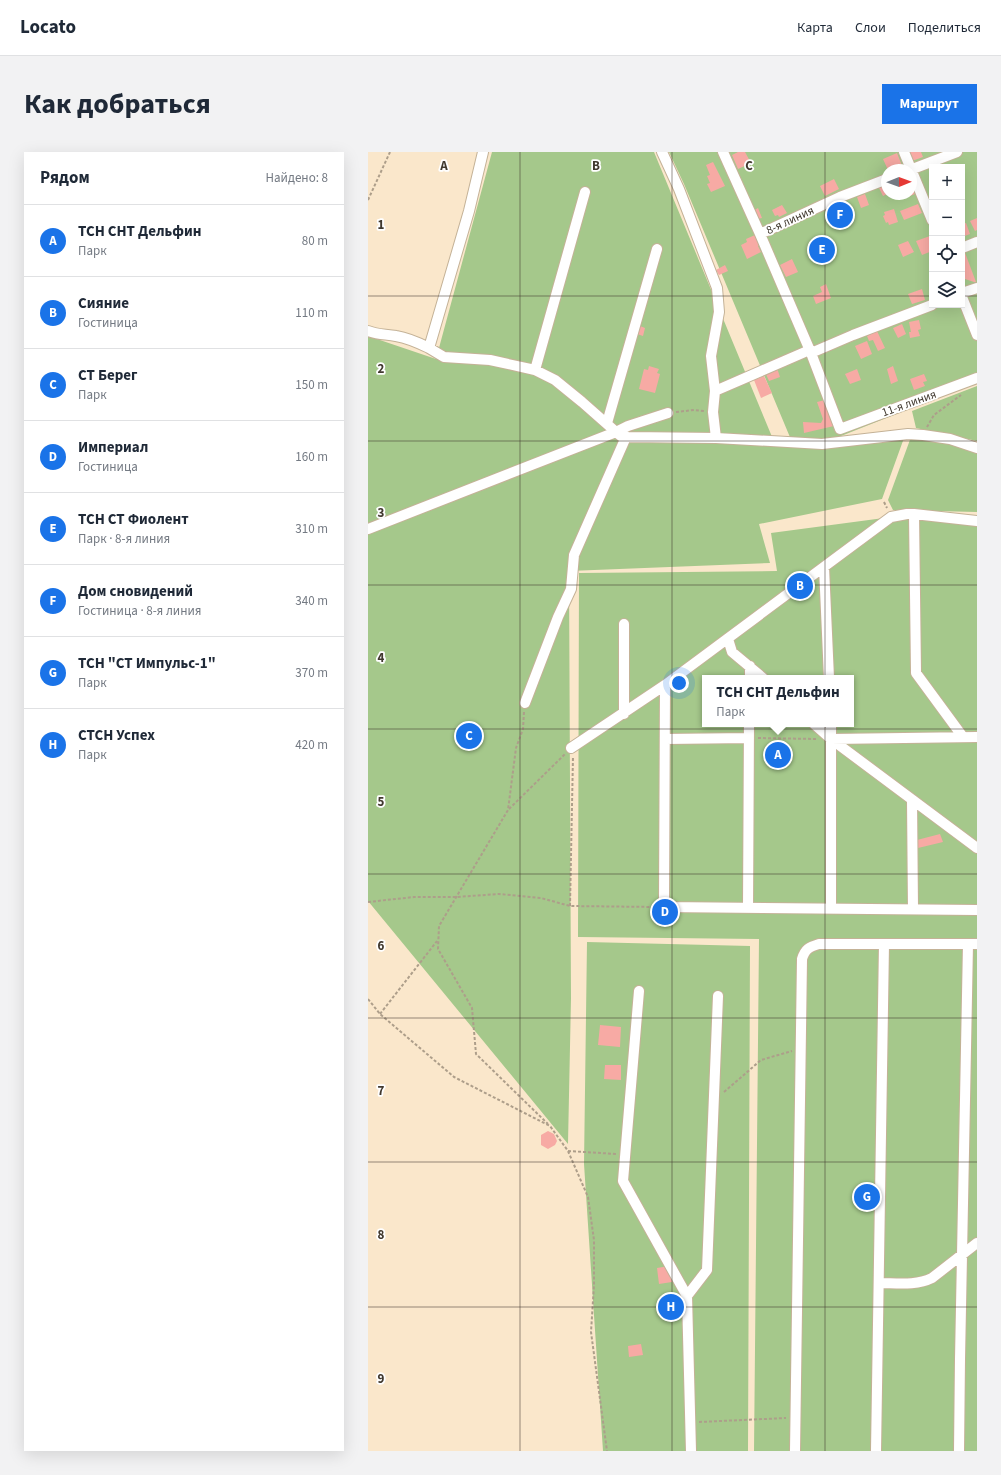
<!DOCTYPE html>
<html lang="ru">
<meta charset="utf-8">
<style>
:root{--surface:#fff;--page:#f2f2f3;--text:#1f2937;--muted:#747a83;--line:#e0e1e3;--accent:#1a73e8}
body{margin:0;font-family:"Source Sans 3",sans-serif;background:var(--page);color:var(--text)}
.controls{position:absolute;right:12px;top:12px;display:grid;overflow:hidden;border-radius:0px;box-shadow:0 4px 16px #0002}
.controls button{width:36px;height:36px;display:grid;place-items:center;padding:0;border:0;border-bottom:1px solid var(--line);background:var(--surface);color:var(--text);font:20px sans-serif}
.compass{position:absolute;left:513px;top:12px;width:36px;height:36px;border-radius:50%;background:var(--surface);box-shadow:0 4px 16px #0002;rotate:89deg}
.you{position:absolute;left:311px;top:531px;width:14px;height:14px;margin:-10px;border:3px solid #fff;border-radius:50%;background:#1a73e8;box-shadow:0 0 0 6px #1a73e833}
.badge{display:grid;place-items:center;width:26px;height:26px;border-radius:50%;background:var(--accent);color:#fff;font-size:13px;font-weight:700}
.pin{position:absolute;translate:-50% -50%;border:2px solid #fff;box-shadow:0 1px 4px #0006}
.popup{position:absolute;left:334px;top:523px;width:152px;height:52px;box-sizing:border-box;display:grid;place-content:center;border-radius:0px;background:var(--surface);filter:drop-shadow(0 1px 3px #0005);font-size:13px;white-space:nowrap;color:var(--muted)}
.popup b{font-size:15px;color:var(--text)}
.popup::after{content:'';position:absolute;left:50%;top:100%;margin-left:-8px;border:8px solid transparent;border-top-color:var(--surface)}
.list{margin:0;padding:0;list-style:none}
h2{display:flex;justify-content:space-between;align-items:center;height:52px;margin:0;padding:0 16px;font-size:17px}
h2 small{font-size:13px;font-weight:400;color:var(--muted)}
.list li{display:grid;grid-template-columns:26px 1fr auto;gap:12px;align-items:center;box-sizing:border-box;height:72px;padding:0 16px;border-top:1px solid var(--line)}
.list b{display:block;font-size:15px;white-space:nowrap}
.list p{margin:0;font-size:13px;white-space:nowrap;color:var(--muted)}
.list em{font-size:13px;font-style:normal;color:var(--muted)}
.icon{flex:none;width:22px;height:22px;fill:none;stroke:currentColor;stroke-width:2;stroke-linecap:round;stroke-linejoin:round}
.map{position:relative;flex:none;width:609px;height:1299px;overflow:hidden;border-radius:0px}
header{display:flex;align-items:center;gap:24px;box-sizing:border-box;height:56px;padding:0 20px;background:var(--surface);border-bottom:1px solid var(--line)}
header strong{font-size:19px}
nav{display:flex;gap:22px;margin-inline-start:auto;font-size:14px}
.intro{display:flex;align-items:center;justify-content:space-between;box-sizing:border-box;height:96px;padding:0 24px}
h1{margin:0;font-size:28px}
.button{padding:10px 18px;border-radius:0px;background:var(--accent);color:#fff;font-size:14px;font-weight:700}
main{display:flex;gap:24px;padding:0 24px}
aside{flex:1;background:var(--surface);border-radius:0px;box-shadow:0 4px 16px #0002}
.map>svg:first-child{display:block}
</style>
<header>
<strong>Locato</strong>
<nav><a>Карта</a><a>Слои</a><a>Поделиться</a></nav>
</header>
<div class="intro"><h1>Как добраться</h1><a class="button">Маршрут</a></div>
<main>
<aside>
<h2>Рядом<small>Найдено: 8</small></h2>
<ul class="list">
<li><span class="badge">A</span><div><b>ТСН СНТ Дельфин</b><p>Парк</p></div><em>80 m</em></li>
<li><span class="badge">B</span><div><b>Сияние</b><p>Гостиница</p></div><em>110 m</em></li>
<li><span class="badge">C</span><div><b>СТ Берег</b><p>Парк</p></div><em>150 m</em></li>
<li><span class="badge">D</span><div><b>Империал</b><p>Гостиница</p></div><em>160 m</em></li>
<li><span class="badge">E</span><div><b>ТСН СТ Фиолент</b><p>Парк · 8-я линия</p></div><em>310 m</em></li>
<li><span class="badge">F</span><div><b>Дом сновидений</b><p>Гостиница · 8-я линия</p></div><em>340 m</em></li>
<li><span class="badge">G</span><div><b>ТСН &quot;СТ Импульс-1&quot;</b><p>Парк</p></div><em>370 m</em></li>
<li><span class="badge">H</span><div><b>СТСН Успех</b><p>Парк</p></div><em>420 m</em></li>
</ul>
</aside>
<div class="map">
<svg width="609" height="1299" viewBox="0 0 609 1299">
<rect width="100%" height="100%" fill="#fae7cb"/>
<path fill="#a5c88b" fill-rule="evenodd" d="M124 0H286L407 292 536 286 514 347 391 372 402 411 201 419 203 846 200 992 0 749V184L68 207Z
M301 0H609V230L468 286 424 290 316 32ZM564 15H594V153H564ZM519 18H543V42H519Z
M609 234V289L548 276 544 259Z
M543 285 609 296V360L525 358 520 348Z
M546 362 609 363V1299H386L391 787 210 785 211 421 409 419 403 381ZM337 526H483V572H337Z
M219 790 382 794 380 1299H235L216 1012Z"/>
<path fill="#f7aaa4" d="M370 0H377L383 11 370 17 364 3Z
M541 0H553L555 5 544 9Z
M529 1 535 16 529 18H520L515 7Z
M345 10 357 34 343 40 339 32 342 31 339 24 342 23 338 13Z
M466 27 471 37 457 44 452 34Z
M517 33 519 42 515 44 511 36Z
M543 35 547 42 534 47 532 42H543Z
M497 42 501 53 493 56 489 45Z
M550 52 554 61 536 68 532 59Z
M414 53 419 61 411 65 410 63 407 64 404 58Z
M474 54 479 67 468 72 462 59Z
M390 56 394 66 389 67 385 59Z
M526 57 530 70 521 73 520 70 518 71 515 64 517 63 516 60Z
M609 66V78L607 79 602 69Z
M598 71 602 82 594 85V72Z
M387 83 392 92 390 94 393 100 379 107 373 93 379 90 378 87Z
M562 84 564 88V99L554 103 548 89Z
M540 89 546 100 535 105 530 93Z
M594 98H596L608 130H606L594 126Z
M424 107 430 120 418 125 412 113Z
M357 113 360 119 351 123 348 118Z
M458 132 463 146 448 152 445 144 454 140 452 135Z
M554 137 557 148 544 152 540 142Z
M551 168 553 177 550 178 552 184 542 186 541 180H543L541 170Z
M534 172 538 182 530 186 525 176Z
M272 174 277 176 275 184 269 182Z
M509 179 517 196 510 199 505 188 501 189 499 184Z
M499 189 504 202 493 207 487 194Z
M281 214 291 217 289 221 292 222 287 241 271 237 276 217 280 218Z
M525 214 530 229 523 232 519 217Z
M409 216 412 225 401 229 397 220Z
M489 217 493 228 482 232 477 222Z
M556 222 559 229 555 230 557 234 546 238 542 227Z
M396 224 404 241 393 246 386 228Z
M457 248 466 274 436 281 435 270 453 271 455 267 449 250Z
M572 682 575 690 550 696 549 688Z
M232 873 253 875 252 895 230 893Z
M237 913H253V928L236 927Z
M180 979 186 982 189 989 187 993 180 997 173 993V983Z
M301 1114 304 1130 291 1132 289 1116Z
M273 1192 275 1203 261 1205 260 1194Z"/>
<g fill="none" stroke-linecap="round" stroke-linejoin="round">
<g stroke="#c4b297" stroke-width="12">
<path id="minor" d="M115 0 101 59 61 196 76 205 122 208 167 218 187 228 214 250 248 280 253 284 260 285 348 286 454 292 540 282 555 283 582 287 609 296
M294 0 311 37 349 136 351 160 343 204 347 239 345 260 348 286
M355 0 392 82 443 201 472 277 609 226
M536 0 564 68
M542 18 589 0
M392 82 472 45 519 27
M594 96 609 90
M594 141 609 136
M594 145 609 183
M0 179C10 183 18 182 28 184 40 186 51 191 61 196
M443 201 485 183 564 153
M167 218 217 40
M347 239 437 200
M239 271 289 97
M546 362 548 521 595 585
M0 377 248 280 260 274 300 261
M456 415 461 526
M256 472V562
M360 487 364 500 395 526
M382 526V514
M297 533 296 755 609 758
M157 551 190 465 203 437 206 403 258 285
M446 572 463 587 609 696
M463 572V757
M297 587 381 586
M463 587 609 585
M203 596 297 533 523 365 539 362H546L609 369
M544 648 545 757
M380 756 381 572
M271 839 255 1029 319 1144 323 1299
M511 1131C528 1131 548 1134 564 1126L609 1091
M319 1144 339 1118 350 844
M427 1299 434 807C437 797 441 795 451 792H609
M508 1299 516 792
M591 1299 592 1207 600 792"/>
</g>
<path stroke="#ad9e8a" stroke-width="2" stroke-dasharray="3 2" stroke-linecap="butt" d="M0 48 22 0
M308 260 326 258 336 259
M559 275 566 263 593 243
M516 350 519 356
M156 560 155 577 148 596 140 658 71 774 70 797 104 856 108 902 180 972
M390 586 448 587
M141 657 197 602
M0 750 46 745H88L131 742 173 746 202 754 287 755
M202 754 205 604
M0 847 12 862 86 925 182 974 200 999 220 1045 226 1088V1133L223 1180 239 1299
M12 862 69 789
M356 940 393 908 424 899
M200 999 248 1002
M331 1270 418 1266"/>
<use href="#minor" stroke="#fff" stroke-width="10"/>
</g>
<path fill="none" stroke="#41392f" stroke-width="1" stroke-opacity="0.55" d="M152 0V1299M304 0V1299M457 0V1299M0 144H564M594 144H609M0 289H609M0 433H609M0 577H609M0 722H609M0 866H609M0 1010H609M0 1155H609"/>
<g text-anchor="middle" stroke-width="3.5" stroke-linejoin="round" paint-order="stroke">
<g font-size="12" fill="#41392f" stroke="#fff">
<text transform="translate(422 68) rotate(-25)" y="4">8-я линия</text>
<text transform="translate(541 251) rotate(-20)" y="4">11-я линия</text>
</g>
</g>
<g font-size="13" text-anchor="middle" font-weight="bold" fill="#41392f" stroke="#fff" stroke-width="3.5" stroke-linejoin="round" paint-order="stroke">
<text x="76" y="18">A</text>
<text x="228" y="18">B</text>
<text x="381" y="18">C</text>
<text x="13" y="77">1</text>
<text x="13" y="221">2</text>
<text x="13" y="365">3</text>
<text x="13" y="510">4</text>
<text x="13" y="654">5</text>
<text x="13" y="798">6</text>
<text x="13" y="943">7</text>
<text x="13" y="1087">8</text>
<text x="13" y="1231">9</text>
</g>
</svg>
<div class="controls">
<button>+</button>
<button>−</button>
<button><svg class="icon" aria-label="locate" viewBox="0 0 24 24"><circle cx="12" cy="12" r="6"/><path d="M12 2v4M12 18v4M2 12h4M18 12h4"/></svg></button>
<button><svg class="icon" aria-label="layers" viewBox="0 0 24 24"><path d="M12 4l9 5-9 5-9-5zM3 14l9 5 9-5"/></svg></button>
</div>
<svg class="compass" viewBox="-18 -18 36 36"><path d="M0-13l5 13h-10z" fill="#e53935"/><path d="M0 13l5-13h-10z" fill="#747a83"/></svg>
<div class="you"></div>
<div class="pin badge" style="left:410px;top:603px">A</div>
<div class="popup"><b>ТСН СНТ Дельфин</b>Парк</div>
<div class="pin badge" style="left:432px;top:434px">B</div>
<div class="pin badge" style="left:101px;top:584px">C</div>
<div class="pin badge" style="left:297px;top:760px">D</div>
<div class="pin badge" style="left:454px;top:98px">E</div>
<div class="pin badge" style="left:472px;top:63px">F</div>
<div class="pin badge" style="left:499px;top:1045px">G</div>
<div class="pin badge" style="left:303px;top:1155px">H</div>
</div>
</main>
